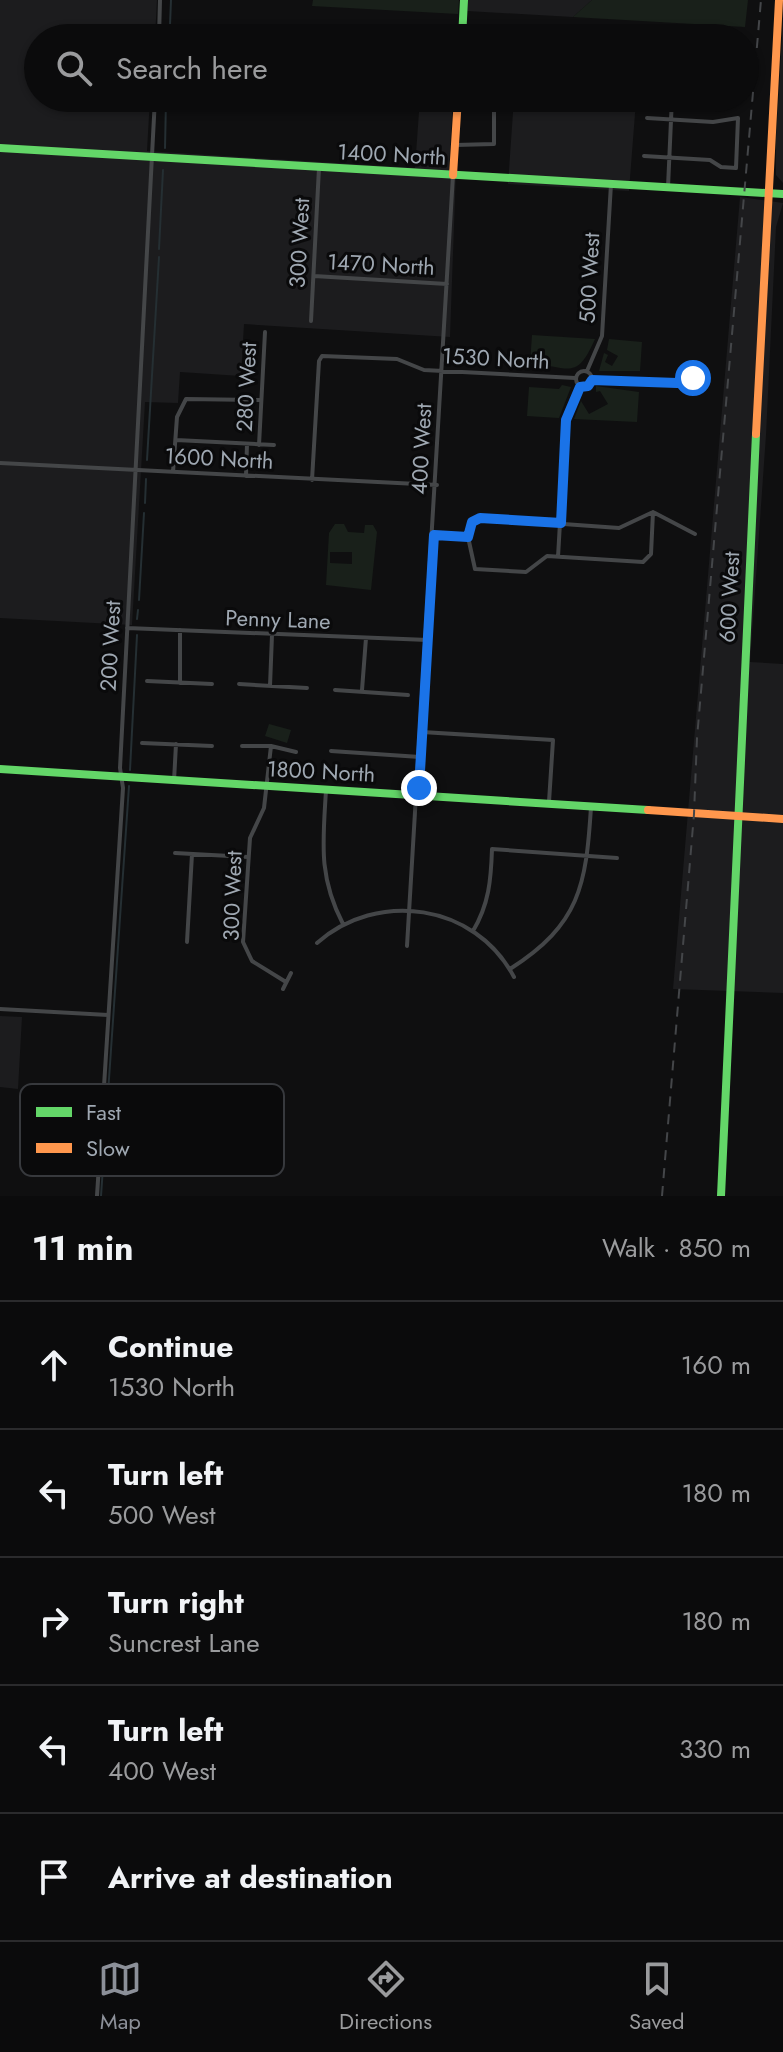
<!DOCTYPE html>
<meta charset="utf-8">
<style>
:root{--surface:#0b0b0c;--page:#19191a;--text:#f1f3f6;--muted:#9a9b9d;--line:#2b2b2d;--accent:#8c9099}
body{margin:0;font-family:Jost,sans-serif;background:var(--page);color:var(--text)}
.stop{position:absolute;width:24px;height:24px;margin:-18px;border:6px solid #1a73e8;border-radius:50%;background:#fff}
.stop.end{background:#1a73e8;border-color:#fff;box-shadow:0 2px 8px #0008}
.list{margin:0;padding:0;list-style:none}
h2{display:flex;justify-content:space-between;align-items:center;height:104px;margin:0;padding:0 32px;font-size:34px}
h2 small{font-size:26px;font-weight:400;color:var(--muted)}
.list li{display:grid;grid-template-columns:52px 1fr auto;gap:24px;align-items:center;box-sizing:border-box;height:128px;padding:0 32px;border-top:2px solid var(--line)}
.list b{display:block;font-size:30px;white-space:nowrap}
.list p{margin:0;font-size:26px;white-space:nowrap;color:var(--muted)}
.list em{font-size:26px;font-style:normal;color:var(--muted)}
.icon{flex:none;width:44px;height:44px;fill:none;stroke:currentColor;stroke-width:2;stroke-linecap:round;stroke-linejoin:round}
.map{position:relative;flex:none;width:783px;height:1196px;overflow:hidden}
.search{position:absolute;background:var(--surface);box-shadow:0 2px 6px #0004;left:24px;right:24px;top:24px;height:88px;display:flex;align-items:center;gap:20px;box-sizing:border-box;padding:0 28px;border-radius:44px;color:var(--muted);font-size:30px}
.sheet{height:744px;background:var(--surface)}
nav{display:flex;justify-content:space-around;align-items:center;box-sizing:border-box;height:112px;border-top:2px solid var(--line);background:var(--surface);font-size:22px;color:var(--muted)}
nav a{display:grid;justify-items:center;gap:4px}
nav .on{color:var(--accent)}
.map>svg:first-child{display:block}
</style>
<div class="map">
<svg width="783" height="1196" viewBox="0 0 783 1196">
<rect width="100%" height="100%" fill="#0f0f10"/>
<path fill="#1c1c1e" d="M0 0H157L155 38H38V98H150L147 151 415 168 420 98H453L449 169 456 170 450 337 244 324 241 376 180 372 178 403 145 402 132 625 0 618Z
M468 0H592L573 17 467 11Z
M783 20V183L776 175V138Z
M514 98 636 101 629 191 508 184Z
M740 197 783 203 776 227 766 435 750 662 783 664V993L673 989Z
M0 1016 22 1017 18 1089 0 1087Z"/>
<path fill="#19201a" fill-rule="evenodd" d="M313 0H459L458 14 312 6Z
M592 0H748L745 27 573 17Z
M532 335 595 339C576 382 570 366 530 364Z
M609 339 642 342 640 371H599L604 353 608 355 605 362 612 366 618 356 607 350Z
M562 385 571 387 559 418 527 416 529 387 559 389Z
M596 386 639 392 637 422 574 419 581 401 589 414 608 404 600 391 596 392Z
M335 524H344L348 532 364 533 365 525H373L377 532 371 590 326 585 329 533ZM330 552H352V564L330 563Z
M269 724 291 730 287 743 265 736Z"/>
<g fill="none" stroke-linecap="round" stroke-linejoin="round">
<path stroke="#252f33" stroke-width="2" d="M170 25 171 0
M165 148 166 100
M159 249 163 170
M147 460 159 257
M145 503 146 479
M139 600 144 513
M137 619 138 610
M130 770 137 635
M101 1196 129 786"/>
<path stroke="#444648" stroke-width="4" d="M159 33 251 38
M159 38 160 0
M455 145 494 144V108L458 107
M644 156 710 160 721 167 736 168 738 118 713 122 647 118
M668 187 672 98
M314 276 447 284
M311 321 319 168
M576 379a8 8 0 1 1 16 0a8 8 0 1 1-16 0Z
M587 371 602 336 611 184
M592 380 677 383 693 378
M176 440 274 445
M259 445 265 332
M0 463 437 485
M173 472 177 417 186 399 261 400
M246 476 247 444
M312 480 319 361 322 356 397 359 424 370 575 378
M653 512 651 554 643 562 547 556 526 572 475 569 468 537 472 522 480 518 619 528 653 512 695 534
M434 535 468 537
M558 557 566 420 580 387
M127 628 428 640
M180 630V683
M147 681 212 684
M239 684 307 688
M270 686 272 635
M335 690 408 695
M362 690 366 638
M422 732 553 740 549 802
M142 743 212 746
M242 746H271L296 752
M271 746 264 808 250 838 243 942 252 961 286 982
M331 751 420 757
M174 781 176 744
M326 790C323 842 318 876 343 924
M175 853 248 857
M473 931C489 904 491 880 492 849L617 858
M187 942 192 854
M317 943C377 890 475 903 514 977
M407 946 453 175
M510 969C580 924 586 886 591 807
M283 989 291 973
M0 1009 108 1015
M97 1196 123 788 120 768 155 98"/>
<path stroke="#63d668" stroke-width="8" d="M462 38 464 0
M0 148 783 194
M0 769 648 810
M721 1196 756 434"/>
<path stroke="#ff974d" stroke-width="8" d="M453 175 458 98
M756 434 779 0
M648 810 783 819"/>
<path stroke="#444649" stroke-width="2" stroke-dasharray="10 8" stroke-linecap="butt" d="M662 1196 694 814 697 738 761 0"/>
</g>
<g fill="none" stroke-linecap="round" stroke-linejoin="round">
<path stroke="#1a73e8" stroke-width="10" d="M419 788 434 535 468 537 472 522 480 518 561 523 566 420 580 387 588 386 592 380 677 383 693 378"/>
</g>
<g text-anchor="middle" stroke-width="6" stroke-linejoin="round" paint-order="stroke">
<g font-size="22" fill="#9fa8b2" stroke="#0a0a0b">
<text transform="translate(392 154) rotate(3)" y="8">1400 North</text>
<text transform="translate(299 243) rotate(-87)" y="8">300 West</text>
<text transform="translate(381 264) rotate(3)" y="8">1470 North</text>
<text transform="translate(589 278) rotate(-87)" y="8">500 West</text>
<text transform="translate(496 358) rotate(3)" y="8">1530 North</text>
<text transform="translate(246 387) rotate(-87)" y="8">280 West</text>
<text transform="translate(421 449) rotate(-87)" y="8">400 West</text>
<text transform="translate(219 458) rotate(3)" y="8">1600 North</text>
<text transform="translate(729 597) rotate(-87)" y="8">600 West</text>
<text transform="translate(278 619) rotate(2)" y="8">Penny Lane</text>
<text transform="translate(110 646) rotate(-87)" y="8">200 West</text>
<text transform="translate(321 771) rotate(3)" y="8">1800 North</text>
<text transform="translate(232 896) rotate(-88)" y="8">300 West</text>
</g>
</g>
<rect x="20" y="1084" width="264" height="92" rx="12" fill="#0a0a0b" stroke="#37393d" stroke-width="2"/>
<rect x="36" y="1107" width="36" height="10" fill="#63d668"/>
<rect x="36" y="1143" width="36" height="10" fill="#ff974d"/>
<g font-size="22" fill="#9fa8b2">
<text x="86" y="1120">Fast</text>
<text x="86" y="1156">Slow</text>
</g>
</svg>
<div class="stop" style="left:693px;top:378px"></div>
<div class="stop end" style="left:419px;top:788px"></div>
<div class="search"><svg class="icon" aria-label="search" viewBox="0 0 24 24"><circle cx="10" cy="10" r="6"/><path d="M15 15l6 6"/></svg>Search here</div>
</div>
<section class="sheet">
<h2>11 min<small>Walk · 850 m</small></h2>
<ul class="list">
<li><svg class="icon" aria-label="ahead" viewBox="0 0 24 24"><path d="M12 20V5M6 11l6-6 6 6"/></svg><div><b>Continue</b><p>1530 North</p></div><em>160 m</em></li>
<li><svg class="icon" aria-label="left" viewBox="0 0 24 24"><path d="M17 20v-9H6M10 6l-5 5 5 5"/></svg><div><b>Turn left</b><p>500 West</p></div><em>180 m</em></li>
<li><svg class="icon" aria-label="right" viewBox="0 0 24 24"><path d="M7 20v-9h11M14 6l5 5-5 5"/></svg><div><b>Turn right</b><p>Suncrest Lane</p></div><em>180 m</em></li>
<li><svg class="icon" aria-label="left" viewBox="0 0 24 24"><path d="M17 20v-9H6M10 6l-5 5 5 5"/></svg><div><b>Turn left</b><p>400 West</p></div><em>330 m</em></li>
<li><svg class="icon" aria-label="arrive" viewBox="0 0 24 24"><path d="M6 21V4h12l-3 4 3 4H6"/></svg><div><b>Arrive at destination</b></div></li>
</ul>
</section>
<nav>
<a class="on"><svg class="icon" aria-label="map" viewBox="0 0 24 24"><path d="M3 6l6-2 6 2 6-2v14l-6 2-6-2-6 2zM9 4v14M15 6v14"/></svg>Map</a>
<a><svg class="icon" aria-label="directions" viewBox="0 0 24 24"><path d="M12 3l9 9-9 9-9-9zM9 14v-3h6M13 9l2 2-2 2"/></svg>Directions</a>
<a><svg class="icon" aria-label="saved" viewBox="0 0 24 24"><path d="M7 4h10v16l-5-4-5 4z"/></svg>Saved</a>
</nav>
